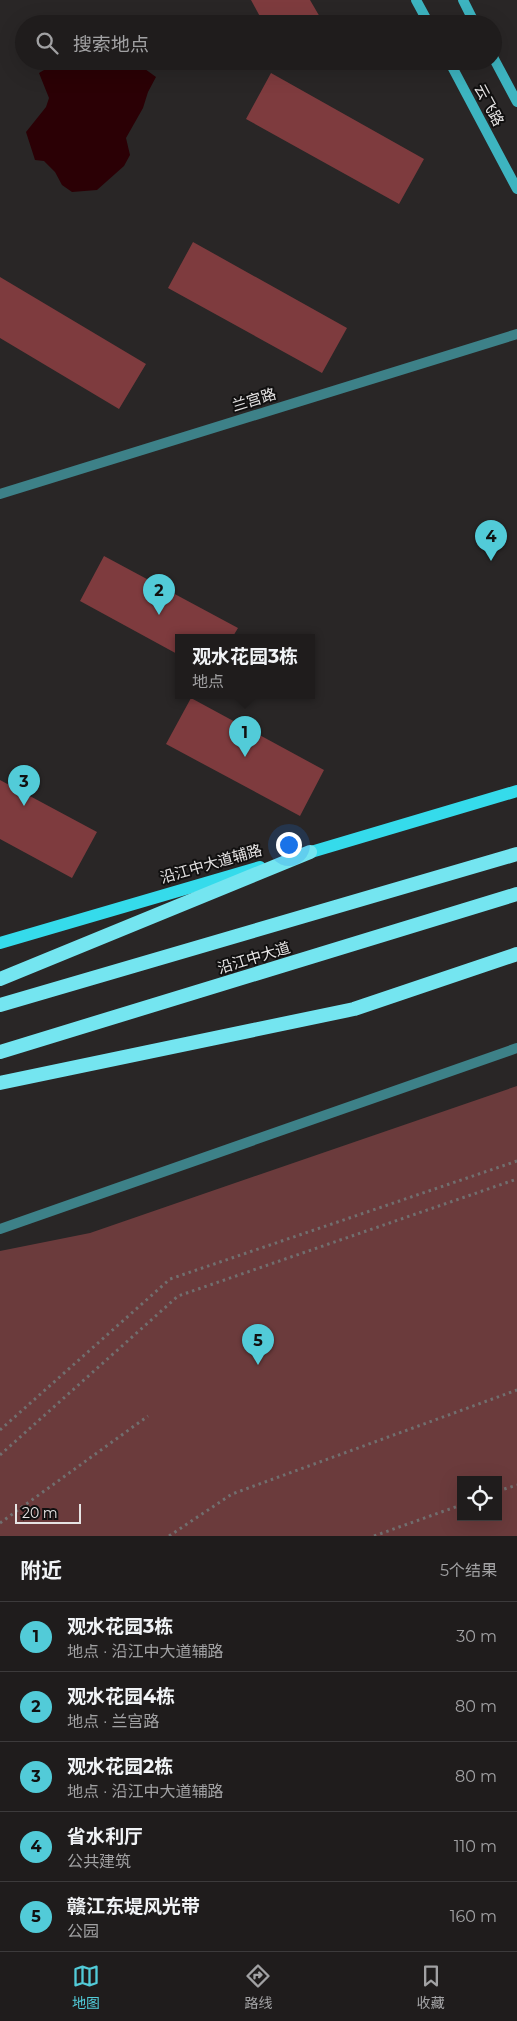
<!DOCTYPE html>
<html lang="zh">
<meta charset="utf-8">
<style>
:root{--surface:#1f1c1c;--page:#2c2929;--text:#f1f3f6;--muted:#a1a1a3;--line:#3c3a3b;--accent:#52cbd8}
body{margin:0;font-family:Montserrat,"Noto Sans SC",sans-serif;background:var(--page);color:var(--text)}
.controls{position:absolute;right:15px;bottom:15px;display:grid;overflow:hidden;border-radius:0px;box-shadow:0 5px 20px #0002}
.controls button{width:45px;height:45px;display:grid;place-items:center;padding:0;border:0;border-bottom:1px solid var(--line);background:var(--surface);color:var(--text);font:25px sans-serif}
.scale{position:absolute;left:15px;bottom:12px;width:66px;box-sizing:border-box;padding-left:5px;border:2px solid #e6e4e4;border-top:0;font-size:14px;line-height:18px;white-space:nowrap;color:#e6e4e4;-webkit-text-stroke:4px #111010;paint-order:stroke}
.you{position:absolute;left:288px;top:844px;width:18px;height:18px;margin:-12px;border:4px solid #fff;border-radius:50%;background:#1a73e8;box-shadow:0 0 0 8px #1a73e833}
.badge{display:grid;place-items:center;width:32px;height:32px;border-radius:50%;background:var(--accent);color:#111;font-size:16px;font-weight:700}
.pin{position:absolute;translate:-50% -41px;filter:drop-shadow(0 1px 2px #0008)}
.pin::after{content:'';position:absolute;top:26px;width:18px;height:15px;background:inherit;clip-path:polygon(0 0,100% 0,50% 100%)}
.popup{position:absolute;left:175px;top:634px;width:140px;height:65px;box-sizing:border-box;display:grid;place-content:center;border-radius:0px;background:var(--surface);filter:drop-shadow(0 1px 4px #0005);font-size:16px;white-space:nowrap;color:var(--muted)}
.popup b{font-size:19px;color:var(--text)}
.popup::after{content:'';position:absolute;left:50%;top:100%;margin-left:-10px;border:10px solid transparent;border-top-color:var(--surface)}
.list{margin:0;padding:0;list-style:none}
h2{display:flex;justify-content:space-between;align-items:center;height:65px;margin:0;padding:0 20px;font-size:21px}
h2 small{font-size:16px;font-weight:400;color:var(--muted)}
.list li{display:grid;grid-template-columns:32px 1fr auto;gap:15px;align-items:center;box-sizing:border-box;height:70px;padding:0 20px;border-top:1px solid var(--line)}
.list b{display:block;font-size:19px;white-space:nowrap}
.list p{margin:0;font-size:16px;white-space:nowrap;color:var(--muted)}
.list em{font-size:16px;font-style:normal;color:var(--muted)}
.icon{flex:none;width:28px;height:28px;fill:none;stroke:currentColor;stroke-width:2;stroke-linecap:round;stroke-linejoin:round}
.map{position:relative;flex:none;width:517px;height:1536px;overflow:hidden}
.search{position:absolute;background:var(--surface);box-shadow:0 5px 20px #0002;left:15px;right:15px;top:15px;height:55px;display:flex;align-items:center;gap:12px;box-sizing:border-box;padding:0 18px;border-radius:28px;color:var(--muted);font-size:19px}
.sheet{height:415px;background:var(--surface)}
nav{display:flex;justify-content:space-around;align-items:center;box-sizing:border-box;height:70px;border-top:1px solid var(--line);background:var(--surface);font-size:14px;color:var(--muted)}
nav a{display:grid;justify-items:center;gap:2px}
nav .on{color:var(--accent)}
.map>svg:first-child{display:block}
</style>
<div class="map">
<svg width="517" height="1536" viewBox="0 0 517 1536">
<rect width="100%" height="100%" fill="#292626"/>
<path fill="#6b3b3c" fill-rule="evenodd" d="M517 1086V1536H0V1251L90 1233ZM461 1480H498V1517H461Z"/>
<path fill="#2b0005" d="M59 61H116L127 68 145 69 156 77 148 92 143 108 126 138 130 155 124 166 97 190 72 192 62 185 55 172 44 161 35 160 26 132 46 107 49 98 39 73Z"/>
<path fill="#7e3b3e" d="M251 0H310L324 24H264Z
M271 73 424 159 399 204 246 119Z
M193 242 347 328 322 373 168 288Z
M0 277 146 364 119 409 0 338Z
M104 556 238 628 232 638H179V655L80 601Z
M191 698 324 770 300 816 166 744Z
M0 780 97 832 72 878 0 839Z"/>
<g fill="none" stroke-linecap="round" stroke-linejoin="round">
<path stroke="#716f6f" stroke-width="3" stroke-dasharray="2.5 4" stroke-linecap="butt" d="M0 1430 170 1279 517 1161
M0 1455 178 1296 517 1179
M498 1491 517 1485
M0 1523 148 1416
M169 1536 232 1494 517 1390
M374 1536 461 1505"/>
<path stroke="#3d8188" stroke-width="10" d="M0 494 517 334"/>
<path stroke="#3d8188" stroke-width="10" d="M0 1229 517 1048"/>
<path stroke="#3db4c0" stroke-width="10" d="M416 0 429 24
M463 0 475 24
M493 57 517 102
M449 61 517 189"/>
<path stroke="#35dbeb" stroke-width="12" d="M301 855 517 791
M0 943 260 867"/>
<path stroke="#74e5f0" stroke-width="14" d="M0 979 310 852
M0 1005 517 854
M0 1052 517 894
M0 1083 354 1009 517 954"/>
</g>
<g text-anchor="middle" stroke-width="4" stroke-linejoin="round" paint-order="stroke">
<g font-size="15" fill="#e6e4e4" stroke="#111010">
<text transform="translate(489 105) rotate(62)" y="5">云飞路</text>
<text transform="translate(254 400) rotate(-17)" y="5">兰宫路</text>
<text transform="translate(211 864) rotate(-16)" y="5">沿江中大道辅路</text>
<text transform="translate(254 958) rotate(-17)" y="5">沿江中大道</text>
</g>
</g>
</svg>
<div class="controls">
<button><svg class="icon" aria-label="locate" viewBox="0 0 24 24"><circle cx="12" cy="12" r="6"/><path d="M12 2v4M12 18v4M2 12h4M18 12h4"/></svg></button>
</div>
<div class="scale">20 m</div>
<div class="you"></div>
<div class="pin badge" style="left:245px;top:757px">1</div>
<div class="popup"><b>观水花园3栋</b>地点</div>
<div class="pin badge" style="left:159px;top:615px">2</div>
<div class="pin badge" style="left:24px;top:806px">3</div>
<div class="pin badge" style="left:491px;top:561px">4</div>
<div class="pin badge" style="left:258px;top:1365px">5</div>
<div class="search"><svg class="icon" aria-label="search" viewBox="0 0 24 24"><circle cx="10" cy="10" r="6"/><path d="M15 15l6 6"/></svg>搜索地点</div>
</div>
<section class="sheet">
<h2>附近<small>5个结果</small></h2>
<ul class="list">
<li><span class="badge">1</span><div><b>观水花园3栋</b><p>地点 · 沿江中大道辅路</p></div><em>30 m</em></li>
<li><span class="badge">2</span><div><b>观水花园4栋</b><p>地点 · 兰宫路</p></div><em>80 m</em></li>
<li><span class="badge">3</span><div><b>观水花园2栋</b><p>地点 · 沿江中大道辅路</p></div><em>80 m</em></li>
<li><span class="badge">4</span><div><b>省水利厅</b><p>公共建筑</p></div><em>110 m</em></li>
<li><span class="badge">5</span><div><b>赣江东堤风光带</b><p>公园</p></div><em>160 m</em></li>
</ul>
</section>
<nav>
<a class="on"><svg class="icon" aria-label="map" viewBox="0 0 24 24"><path d="M3 6l6-2 6 2 6-2v14l-6 2-6-2-6 2zM9 4v14M15 6v14"/></svg>地图</a>
<a><svg class="icon" aria-label="directions" viewBox="0 0 24 24"><path d="M12 3l9 9-9 9-9-9zM9 14v-3h6M13 9l2 2-2 2"/></svg>路线</a>
<a><svg class="icon" aria-label="saved" viewBox="0 0 24 24"><path d="M7 4h10v16l-5-4-5 4z"/></svg>收藏</a>
</nav>
